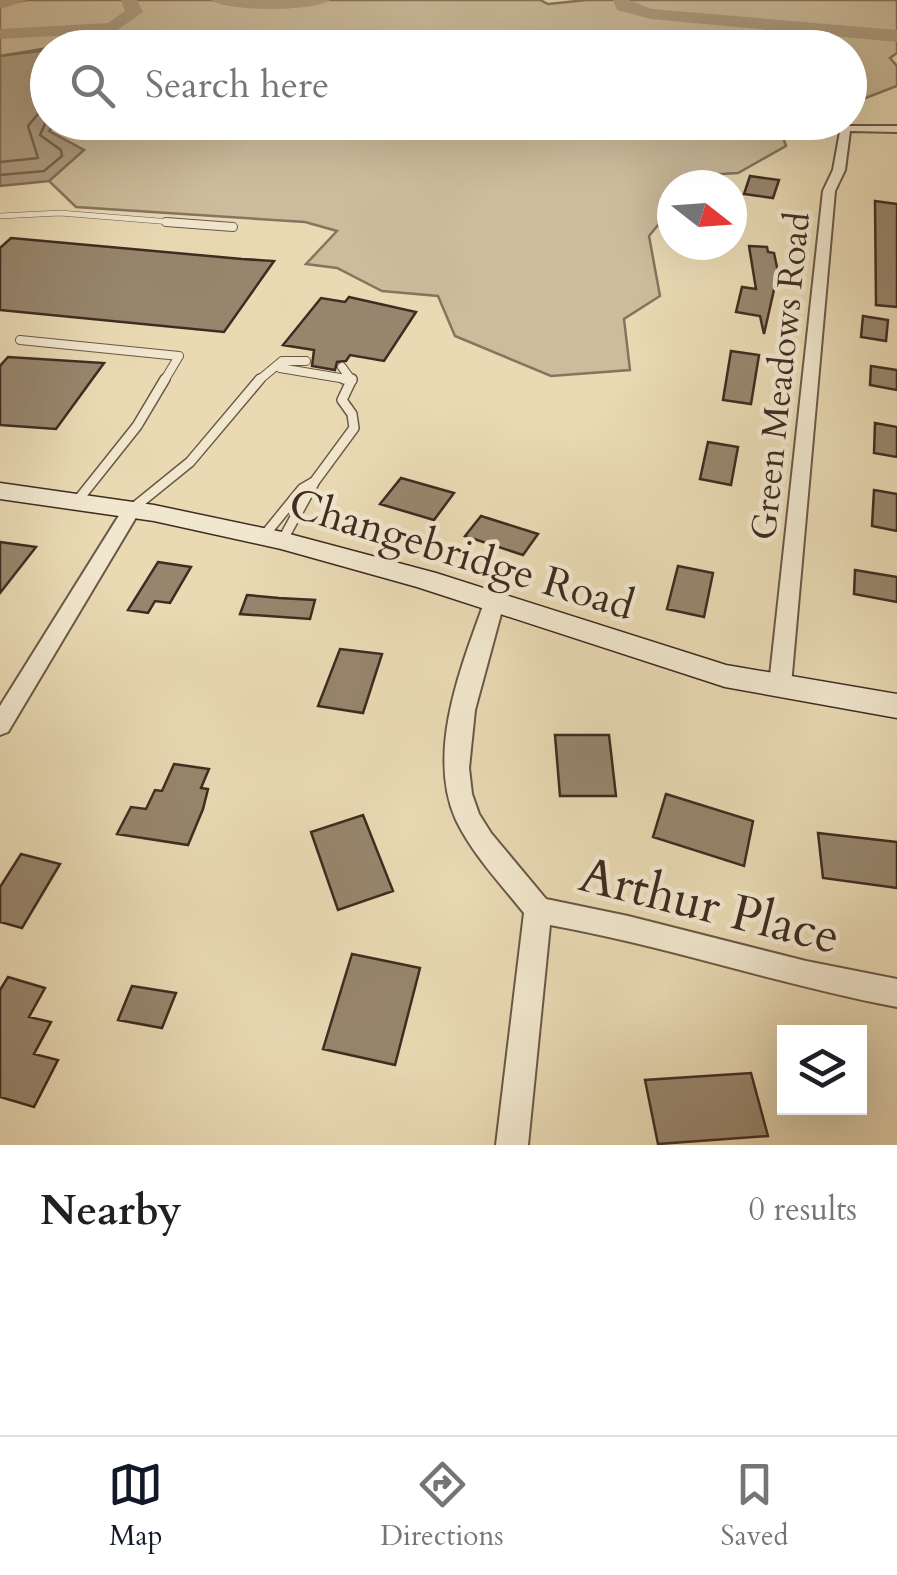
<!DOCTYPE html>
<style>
:root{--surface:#fff;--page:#f6f6f6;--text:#202124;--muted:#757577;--line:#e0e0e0;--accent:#111827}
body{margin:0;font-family:Cardo,serif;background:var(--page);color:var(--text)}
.controls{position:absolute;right:30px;bottom:30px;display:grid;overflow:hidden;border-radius:0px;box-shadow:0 10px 40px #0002}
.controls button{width:90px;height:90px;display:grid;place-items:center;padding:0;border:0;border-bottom:2px solid var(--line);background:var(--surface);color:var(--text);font:50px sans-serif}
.compass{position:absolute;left:657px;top:170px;width:90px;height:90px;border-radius:50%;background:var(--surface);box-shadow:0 10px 40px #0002;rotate:107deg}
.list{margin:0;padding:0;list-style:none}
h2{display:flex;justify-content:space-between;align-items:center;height:130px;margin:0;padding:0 40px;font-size:42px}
h2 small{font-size:32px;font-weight:400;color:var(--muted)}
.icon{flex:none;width:55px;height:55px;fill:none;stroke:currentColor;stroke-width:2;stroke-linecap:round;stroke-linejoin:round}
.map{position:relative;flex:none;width:897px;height:1145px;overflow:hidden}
.search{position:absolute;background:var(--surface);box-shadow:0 10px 40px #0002;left:30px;right:30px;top:30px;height:110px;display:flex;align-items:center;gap:25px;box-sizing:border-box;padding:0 35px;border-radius:55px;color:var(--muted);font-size:38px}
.sheet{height:290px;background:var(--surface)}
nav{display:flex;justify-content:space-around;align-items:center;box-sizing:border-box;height:140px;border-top:2px solid var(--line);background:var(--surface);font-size:28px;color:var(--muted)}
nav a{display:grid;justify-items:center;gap:5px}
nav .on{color:var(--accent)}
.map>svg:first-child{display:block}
</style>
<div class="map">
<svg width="897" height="1145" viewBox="0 0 897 1145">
<rect width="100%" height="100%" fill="#e9dab4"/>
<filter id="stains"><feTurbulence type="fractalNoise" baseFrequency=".002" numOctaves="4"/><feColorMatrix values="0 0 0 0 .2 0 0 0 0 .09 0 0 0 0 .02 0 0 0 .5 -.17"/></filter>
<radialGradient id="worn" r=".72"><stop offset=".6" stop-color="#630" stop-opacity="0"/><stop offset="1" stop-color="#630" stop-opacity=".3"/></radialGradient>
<path fill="#ccbc9b" stroke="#86745e" stroke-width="2.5" d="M27 0H540L548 4 587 0H897V53L890 58 897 66V86L850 104V48H48L0 56V5Z
M56 122H640L648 126 750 122 780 128 786 146 738 173 687 176V185H672V208L649 236 660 296 624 319 630 370 551 376 455 336 438 296 382 291 337 268 306 264 337 231 305 222 76 207 49 181 83 150 48 131Z"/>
<path fill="#af9e82" stroke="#82705b" stroke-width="2.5" d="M47 50 48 122 56 123 49 131 84 150 49 181 0 186V56Z"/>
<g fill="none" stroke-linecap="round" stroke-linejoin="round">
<path stroke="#776452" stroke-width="2.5" d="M0 162 38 158 28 126 48 102
M0 175 44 171 62 156 61 150 40 135 48 117"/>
<path fill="#af9e82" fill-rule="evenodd" d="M0 0H27L0 9Z
M121 0H137L143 12 113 33 0 39V29L108 23 125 11Z
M211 0H330C313 12 228 12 211 0Z
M613 0H629L652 9 897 30V42L651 19 617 10Z"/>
</g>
<path fill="#97866d" stroke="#3f2b21" stroke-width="2.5" d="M750 176 779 180 773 198 744 194Z
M875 201 897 204V307L876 305Z
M11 238 242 259 274 261 224 332 0 310V248Z
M749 246 767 247 768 252 774 253 778 272 764 334 760 316 736 312 742 287 756 289Z
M349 297 416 312 384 361 350 355 346 361 337 362 335 370 312 366 314 350 283 345 321 298 345 302Z
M863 316 888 320 886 341 861 337Z
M731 351 759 355 751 404 723 400Z
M8 357 104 363 56 429 0 425V366Z
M871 366 897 370V390L870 385Z
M875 423 897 427V457L874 453Z
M708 442 738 447 731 485 700 479Z
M401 478 454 493 434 520 380 504Z
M874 490 897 494V531L872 526Z
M481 516 538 534 523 555 465 536Z
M0 542 36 547 0 593Z
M158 562 191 567 170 603 155 601 148 613 128 610Z
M678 566 713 573 704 617 667 609Z
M855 570 897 577V602L854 594Z
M247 595 279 598 315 600 310 619 240 614Z
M340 649 382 654 363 713 318 706Z
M555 735H609L616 796H560Z
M174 764 209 769 201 788 208 789 203 809 188 845 117 834 131 807 146 809 155 790 162 791Z
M666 794 753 821 744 866 653 837Z
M363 815 393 891 338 910 311 832Z
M818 833 897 842V888L823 878Z
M21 854 60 864 22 928 0 922V887Z
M352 954 420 968 395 1065 323 1049Z
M8 977 45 988 29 1017 51 1022 34 1054 58 1060 34 1107 0 1097V990Z
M132 986 176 993 162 1028 118 1020Z
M751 1073 768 1136 658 1144 645 1080Z"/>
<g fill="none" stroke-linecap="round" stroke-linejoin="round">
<g stroke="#6a5746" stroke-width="6">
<path id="service-far2" d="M0 216 60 213 196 224"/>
</g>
<g stroke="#6a5746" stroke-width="10">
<path id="service-far1" d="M166 222 233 227
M20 340 179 356 164 381
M342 367 352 381
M280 368 352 380
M258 381 282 361H306"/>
</g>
<g stroke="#6a5746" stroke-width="12">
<path id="service" d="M344 379 352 380
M78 500 137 426 165 379
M132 509 190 462 260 379
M263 537 302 489 314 482
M282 541 315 481 354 428 352 414 342 400 352 379"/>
</g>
<g stroke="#6a5746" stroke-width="4">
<path id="minor" d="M841 126H897V132L850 131 845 170 835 191 791 685 788 691H772L769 685 823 191 833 170Z
M132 503 141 509 8 732 0 735V706L123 509Z
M494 596 504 603 475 710 469 768 472 794 479 814 491 833 546 899 628 916 806 961 897 979V1007C780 985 667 946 550 925L528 1145H496L524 913C500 883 473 855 456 820 426 753 461 667 484 603Z"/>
</g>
<g stroke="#3f2b21" stroke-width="3">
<path id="secondary" d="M0 483 154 505 282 532 436 573 726 665 897 694V718L725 687 417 587 281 549 154 521 0 499Z"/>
</g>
<use href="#service-far2" stroke="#f1e7ce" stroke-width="5"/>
<use href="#service-far1" stroke="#f1e7ce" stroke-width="8"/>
<use href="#service" stroke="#f1e7ce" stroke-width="9"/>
<use href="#minor" fill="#f1e7ce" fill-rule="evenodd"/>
<use href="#secondary" fill="#f1e7ce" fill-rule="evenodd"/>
</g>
<g text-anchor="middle" stroke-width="9" stroke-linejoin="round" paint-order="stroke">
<g font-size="35" fill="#3f2b21" stroke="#f1e7ce">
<text transform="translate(780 376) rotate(-84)" y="12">Green Meadows Road</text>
</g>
<g font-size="42" fill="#3f2b21" stroke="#f1e7ce">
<text transform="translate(462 553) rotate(17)" y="15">Changebridge Road</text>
</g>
<g font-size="50" fill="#3f2b21" stroke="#f1e7ce">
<text transform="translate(710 904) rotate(14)" y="18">Arthur Place</text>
</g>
</g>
<rect width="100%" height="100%" filter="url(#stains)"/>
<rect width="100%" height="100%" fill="url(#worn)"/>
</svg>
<div class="controls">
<button><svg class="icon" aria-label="layers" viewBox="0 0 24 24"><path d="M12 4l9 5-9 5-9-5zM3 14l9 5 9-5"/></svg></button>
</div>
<svg class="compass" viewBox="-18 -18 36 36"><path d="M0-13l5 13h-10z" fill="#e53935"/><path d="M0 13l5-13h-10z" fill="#757577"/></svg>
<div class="search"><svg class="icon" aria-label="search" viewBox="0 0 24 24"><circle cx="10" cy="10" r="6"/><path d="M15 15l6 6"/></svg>Search here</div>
</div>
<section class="sheet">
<h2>Nearby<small>0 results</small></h2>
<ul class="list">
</ul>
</section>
<nav>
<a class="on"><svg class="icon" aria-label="map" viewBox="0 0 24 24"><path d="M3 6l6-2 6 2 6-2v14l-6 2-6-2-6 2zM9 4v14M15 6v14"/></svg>Map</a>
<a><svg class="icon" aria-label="directions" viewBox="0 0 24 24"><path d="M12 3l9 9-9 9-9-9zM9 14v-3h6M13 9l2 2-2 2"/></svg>Directions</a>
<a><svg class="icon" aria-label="saved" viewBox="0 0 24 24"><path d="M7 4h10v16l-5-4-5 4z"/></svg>Saved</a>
</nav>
